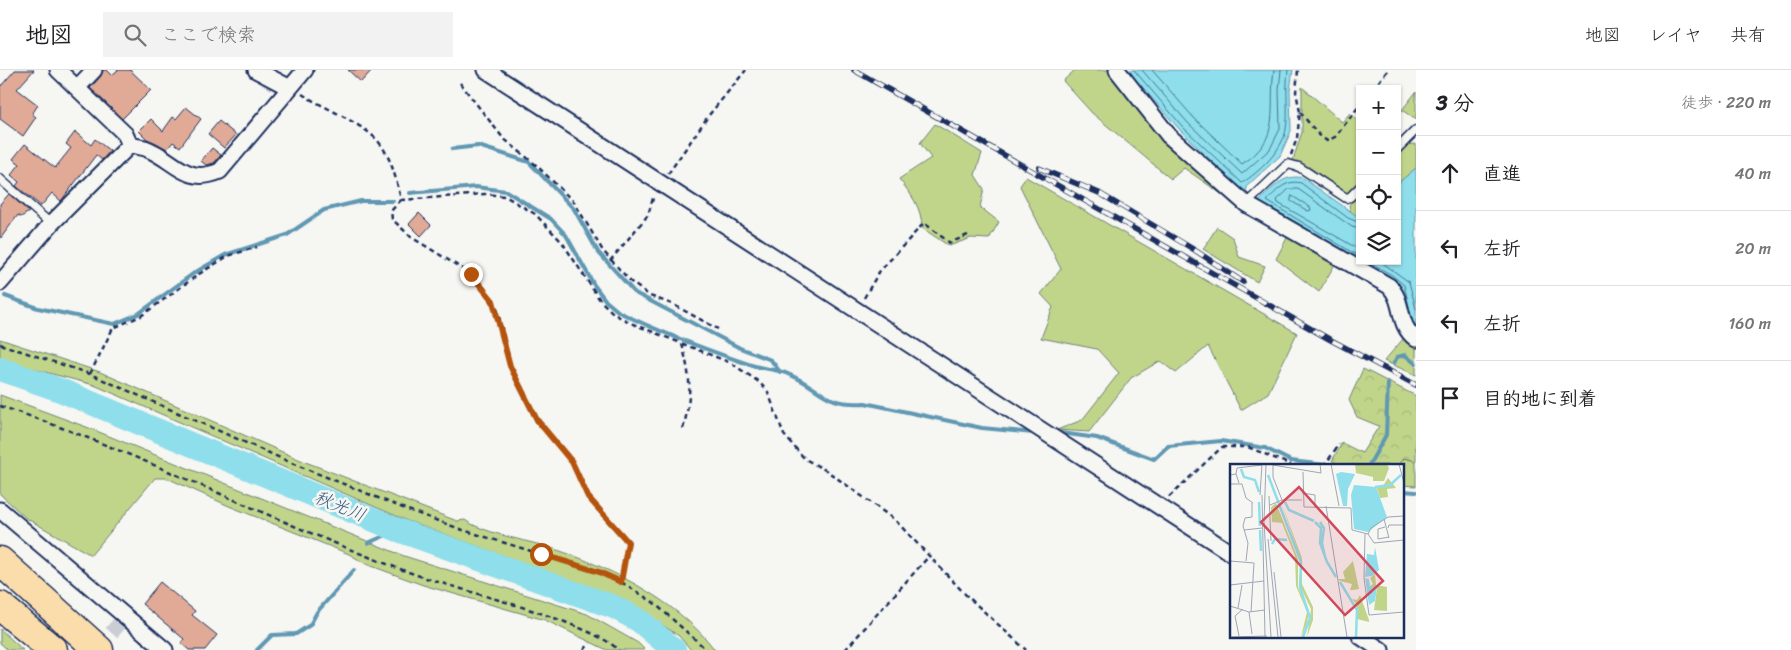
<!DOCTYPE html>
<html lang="ja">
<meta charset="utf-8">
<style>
:root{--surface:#fff;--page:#f2f2f2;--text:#202124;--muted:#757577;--line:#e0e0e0}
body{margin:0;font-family:Sriracha,"Klee One",sans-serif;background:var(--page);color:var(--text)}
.controls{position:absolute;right:15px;top:15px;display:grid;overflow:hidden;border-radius:0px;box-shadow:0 1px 4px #0004}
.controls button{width:45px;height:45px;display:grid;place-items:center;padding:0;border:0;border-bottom:1px solid var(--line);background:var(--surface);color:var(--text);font:25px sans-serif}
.stop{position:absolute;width:15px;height:15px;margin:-11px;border:4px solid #b45309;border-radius:50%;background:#fff}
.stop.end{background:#b45309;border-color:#fff;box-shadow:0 1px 5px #0008}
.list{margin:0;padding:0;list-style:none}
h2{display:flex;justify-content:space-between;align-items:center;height:65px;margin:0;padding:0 20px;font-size:21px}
h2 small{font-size:16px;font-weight:400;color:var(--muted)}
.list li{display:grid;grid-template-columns:32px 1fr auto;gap:15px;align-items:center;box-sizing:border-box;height:75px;padding:0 20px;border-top:1px solid var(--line)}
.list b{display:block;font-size:19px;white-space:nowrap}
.list em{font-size:16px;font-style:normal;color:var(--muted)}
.icon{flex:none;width:28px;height:28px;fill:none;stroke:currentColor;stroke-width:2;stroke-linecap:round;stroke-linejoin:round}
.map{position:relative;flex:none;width:1416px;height:580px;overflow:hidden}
header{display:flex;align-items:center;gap:30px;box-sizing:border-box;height:70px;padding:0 25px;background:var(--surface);border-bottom:1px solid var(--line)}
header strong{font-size:24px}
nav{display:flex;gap:28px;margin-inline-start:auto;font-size:18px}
.search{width:350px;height:45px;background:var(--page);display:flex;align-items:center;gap:12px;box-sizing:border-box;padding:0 18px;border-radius:0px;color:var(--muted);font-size:19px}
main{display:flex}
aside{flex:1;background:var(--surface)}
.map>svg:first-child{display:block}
</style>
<header>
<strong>地図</strong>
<div class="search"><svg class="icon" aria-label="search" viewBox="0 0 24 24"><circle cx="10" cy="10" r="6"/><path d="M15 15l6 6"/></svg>ここで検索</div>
<nav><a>地図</a><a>レイヤ</a><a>共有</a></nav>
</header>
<main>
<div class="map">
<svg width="1416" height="580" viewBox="0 0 1416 580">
<defs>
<pattern id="forest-crowns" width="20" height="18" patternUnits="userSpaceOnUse" patternTransform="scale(1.25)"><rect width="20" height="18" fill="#c1d58a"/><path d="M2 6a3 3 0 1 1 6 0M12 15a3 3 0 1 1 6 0" fill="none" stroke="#a5b77a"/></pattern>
</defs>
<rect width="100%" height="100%" fill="#f6f6f2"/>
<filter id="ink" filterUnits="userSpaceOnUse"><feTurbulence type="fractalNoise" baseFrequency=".02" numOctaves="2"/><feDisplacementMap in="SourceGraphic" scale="10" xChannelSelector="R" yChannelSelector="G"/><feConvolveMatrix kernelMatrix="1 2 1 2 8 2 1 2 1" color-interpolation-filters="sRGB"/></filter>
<g filter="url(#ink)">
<path fill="#c1d58a" stroke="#6e8274" d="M1075 0H1112L1230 130 1184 98 1171 109 1092 43 1063 11Z
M1302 17 1342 52 1350 43 1360 52V111L1348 124 1309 97 1293 90 1302 62Z
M1416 22V50L1402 40Z
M935 54 982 83 975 105 984 119 980 137 999 152 989 169 971 168 949 176 922 158C922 138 911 124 899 109L931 88 920 73Z
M1416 74V98L1397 114V84L1406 75Z
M1026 107 1297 263 1268 323 1241 340 1208 276 1176 303 1160 291 1131 308 1089 362 1057 360 1082 350 1119 303 1097 279 1041 268 1053 237 1041 224 1061 199 1020 116Z
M1360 123V148H1358L1351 144 1349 135Z
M1217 157 1233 168 1239 187 1265 196 1257 212 1203 179Z
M1288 166 1335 194 1319 222 1276 189Z
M1404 268 1416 275V305L1384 291Z
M0 269 100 302 303 391 457 451 465 450C479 461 522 470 541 475 601 492 677 529 715 580H691L679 566 623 529 408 451 94 315 0 290Z
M0 325 89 358 404 486 587 544 638 573 645 580H607L545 550 423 515 366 494 349 484 229 436 167 408H155L91 485 26 448 0 424Z
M1404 388 1416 391V416L1402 415V395H1399Z
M0 559 23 580H8L0 573Z"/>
<path fill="url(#forest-crowns)" stroke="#6e8274" d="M1363 299 1416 326V391L1404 388 1399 395H1342L1332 391 1342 373 1362 383 1379 356 1357 347 1349 330Z"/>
<path fill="#8edeeb" stroke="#6098b3" d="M1127 0H1293L1290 20 1291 61 1280 86 1248 115 1246 121 1238 117 1180 60Z
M1416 98V263L1409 258 1400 218 1260 136 1258 132C1272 119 1283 103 1303 108L1360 148V191H1397V114Z"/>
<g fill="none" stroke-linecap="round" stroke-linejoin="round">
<path stroke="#497596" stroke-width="1" d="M1134 0 1183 57 1242 113C1259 102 1283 80 1286 59 1289 42 1285 20 1288 0
M1142 0 1188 53 1242 104 1270 79 1280 59 1279 20 1281 0
M1152 0 1193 47 1242 94C1283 68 1268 40 1274 0
M1292 126 1310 137 1311 140 1308 141 1291 131Z
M1360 153 1348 148 1301 113C1286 109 1276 121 1267 131L1360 187
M1360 159 1352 157 1298 119H1289L1277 130 1278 133 1360 180
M1367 191 1392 205 1404 215 1412 249
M1380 191 1409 212 1416 239"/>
<path stroke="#6098b3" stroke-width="4" d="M452 79 478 76 529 92 574 139 598 182 635 223 740 278 771 290 780 302
M410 123 476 117 506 121 551 149 566 165 594 215 606 231 619 242C661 263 707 280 751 295 763 299 777 299 788 304 822 318 823 336 865 333L982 358 1034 363
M5 226 38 238 114 254 138 244 194 203 225 185 287 165 324 140 361 131H393
M1394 293 1397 287 1405 285 1416 294
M1061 363 1097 368 1154 389 1168 376 1221 371 1265 378 1291 391 1326 395
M1369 395 1386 365 1388 312
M1402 421 1416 422
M368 473 398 460
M257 580 272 565 296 564 310 555 317 542 354 500"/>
<path stroke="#8edeeb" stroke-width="24" d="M0 299 60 320 398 460 614 537 640 551 674 580"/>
</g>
<path fill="#e0aa96" stroke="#1b2f5e" d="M15 0H34L17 19 38 35 32 44 36 47 23 66 0 49V17Z
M103 0H107L112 5 118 0H130L151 20 122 49 90 18 101 6Z
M348 0H372L361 12Z
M186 37 201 49 180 77 173 72 167 79 147 69 139 61 151 49 163 61 173 47 176 49Z
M219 51 236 65 224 78 208 64Z
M75 62 91 75 95 69 110 81 102 90 96 85 61 131 52 123 41 136 16 116 19 112 11 105 20 94 13 89 25 74 55 98 71 78 66 74Z
M212 78 221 85 214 93 206 95 201 91Z
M9 124 29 142 21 147 18 145 0 169V134Z
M419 143 431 155 421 166 409 154Z
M160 512 195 541 192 545 217 565 205 580H189L181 573 184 569 142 534Z"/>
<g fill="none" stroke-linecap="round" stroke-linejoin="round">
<path stroke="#caced4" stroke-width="15" stroke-dasharray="15 8" stroke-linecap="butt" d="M96 580 119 554"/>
<g stroke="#1b2f5e" stroke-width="11">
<path id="service" d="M1397 79 1416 60
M0 109 51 154
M1246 134 1288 94 1299 97 1346 128 1350 127 1360 117"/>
</g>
<g stroke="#1b2f5e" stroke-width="19">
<path id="minor" d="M58 0 125 64 130 75
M256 0 290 18
M486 0 1231 483
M1117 0 1169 66 1246 134 1389 216C1405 232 1396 254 1416 269
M77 18 94 0
M130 75C135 76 140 77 145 78 175 89 185 116 220 101L305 0
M0 213 51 154 130 75
M0 440 165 580
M1360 566 1381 580"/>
</g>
<g stroke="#1b2f5e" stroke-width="31">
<path id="motorway" d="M0 491 99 580
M0 536 53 580"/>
</g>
<path stroke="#1b2f5e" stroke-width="2.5" stroke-dasharray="5 4" stroke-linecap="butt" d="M460 13 503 68 536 95 574 132 603 181 631 212 650 226 672 234 718 259
M1373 19 1388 0
M302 24C324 38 353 49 373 66 390 81 396 108 401 130L485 124 505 126 535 144 562 172 600 230 614 244 633 254 731 293 759 312 768 322 784 365 805 389 827 401 895 450 966 525 1026 580
M1300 42 1318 64 1327 71 1335 67 1360 35
M1291 85 1297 68 1300 42 1296 22 1298 0
M668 104 709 45 746 0
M401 130 391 141 392 149 411 167 471 204 485 219 497 239 510 296 537 350 572 392 588 427 628 472 621 512
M610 191 648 145 654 125
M864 228 879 202 924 153 950 173 970 164
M0 274 90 304 294 394 408 440 463 460 599 502 621 512 653 532 707 580
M682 274C691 308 692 325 683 359
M90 304 113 258 141 246 199 204 228 186 257 177
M0 336C137 381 265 448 400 499 454 519 511 531 565 552 584 560 604 567 619 580
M1322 395 1327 392 1339 374
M1169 427 1222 377H1248L1291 395
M584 580 590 573
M845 580 930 485"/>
<use href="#service" stroke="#f6f6f2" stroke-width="8"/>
<use href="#minor" stroke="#f6f6f2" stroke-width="15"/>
<use href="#motorway" stroke="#fbddab" stroke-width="28"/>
<g stroke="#1b2f5e" stroke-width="5.5">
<path id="rail" d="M854 0 1329 269 1416 315
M1039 98 1099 123 1193 179 1243 212"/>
</g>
<use href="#rail" stroke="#f6f6f2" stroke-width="4" stroke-dasharray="11" stroke-linecap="butt"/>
</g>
</g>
<g fill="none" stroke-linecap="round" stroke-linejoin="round" filter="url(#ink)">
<path stroke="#b45309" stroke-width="6" d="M471 204 493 231 510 296 537 350 572 392 588 427 628 472 621 512 599 502 541 484"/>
</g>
<g text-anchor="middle" stroke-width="5" stroke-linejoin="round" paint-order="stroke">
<g font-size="18" font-style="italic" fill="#385b81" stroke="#f6f6f2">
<text transform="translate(340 436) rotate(22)" y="6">秋光川</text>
</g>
</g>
<g transform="translate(1230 394)">
<rect width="174" height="174" fill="#f6f6f2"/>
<path d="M51 38 72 94V120L83 143V156L77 173 81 145 71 124V96ZM46 39 68 95V123L79 147 77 160 71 173 77 148 66 122 65 92 52 59 42 58 41 43ZM123 97 129 125 123 126H120L122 120 110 117 108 115H115L113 108ZM145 110 146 121 157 123V147L144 146 147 124 140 122 143 120 140 114Z" fill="#c1d58a"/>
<path d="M125 0H157L159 4 154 17H143V13L126 9ZM158 14 166 24 157 25 158 33 150 34 146 22H153ZM130 131 139 156V158L127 155V141L122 135 127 136Z" fill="#c1d58a"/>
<path d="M111 8 125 10 118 25 117 42H113L106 10ZM124 21 146 23 157 53 138 68 124 65 121 31ZM145 83 149 106 142 112 135 113 137 90 144 91ZM135 114 139 115 140 122 147 123 145 137 139 141Z" fill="#8edeeb"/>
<path fill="none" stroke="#8edeeb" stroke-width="2.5" d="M11 5 14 13 25 16 29 28M38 11 71 98 70 123 80 154 73 173M145 23 160 21 171 11M29 38 30 62M55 38 59 46 84 57M85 58 91 64 90 79 97 98 106 113M90 58 94 64 92 79 95 93M30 66 31 87M42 80 45 75 57 76M110 118 127 146 126 173"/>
<path fill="none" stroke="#9ea6b7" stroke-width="1" d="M36 0 34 58 41 173M101 0 109 42M169 0 174 19M43 1 91 9 90 0M73 8 74 43 121 44 122 66 138 70M6 10 7 4 32 1M0 11 6 10 9 19M0 20H12L16 34 23 39M72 29 85 31V44M30 31 32 0M32 31 35 173M39 32 41 77M52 36H72M40 41 52 36 43 13V0M96 42 117 173M154 55 159 74M155 63 148 65V75L159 73M158 64 159 61H174M14 66 32 64M135 70 134 114 139 151 174 148M138 70 141 64 158 53 174 52M138 70 144 79 174 76M38 75 48 173M0 97 24 99 21 148M16 97 18 79 13 62 15 54 22 53V39M44 108 51 173M0 121 34 117M0 142 19 148 35 146M8 144 12 121M19 148 22 170M9 172 5 152 13 145M0 173 37 172"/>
<path fill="#d1495b" fill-opacity="0.15" stroke="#d1495b" stroke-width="2.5" d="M69 23 153 117 115 151 31 58Z"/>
<rect width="174" height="174" fill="none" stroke="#1b2f5e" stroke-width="2.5"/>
</g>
</svg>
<div class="controls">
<button>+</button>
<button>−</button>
<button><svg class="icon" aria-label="locate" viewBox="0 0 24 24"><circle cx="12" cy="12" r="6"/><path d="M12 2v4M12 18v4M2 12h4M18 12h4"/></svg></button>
<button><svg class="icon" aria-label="layers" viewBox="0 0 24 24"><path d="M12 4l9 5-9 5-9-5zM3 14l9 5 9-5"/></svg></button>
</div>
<div class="stop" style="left:541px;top:484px"></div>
<div class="stop end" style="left:471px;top:204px"></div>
</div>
<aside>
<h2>3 分<small>徒歩 · 220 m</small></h2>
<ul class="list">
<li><svg class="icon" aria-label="ahead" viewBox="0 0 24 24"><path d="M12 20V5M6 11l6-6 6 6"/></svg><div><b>直進</b></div><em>40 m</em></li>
<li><svg class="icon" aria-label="left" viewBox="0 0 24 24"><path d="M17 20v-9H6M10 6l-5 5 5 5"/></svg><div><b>左折</b></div><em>20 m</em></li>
<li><svg class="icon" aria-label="left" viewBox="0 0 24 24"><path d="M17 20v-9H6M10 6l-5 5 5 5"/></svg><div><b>左折</b></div><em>160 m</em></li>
<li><svg class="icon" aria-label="arrive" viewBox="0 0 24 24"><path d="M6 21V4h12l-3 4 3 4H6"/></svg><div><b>目的地に到着</b></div></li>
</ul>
</aside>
</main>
